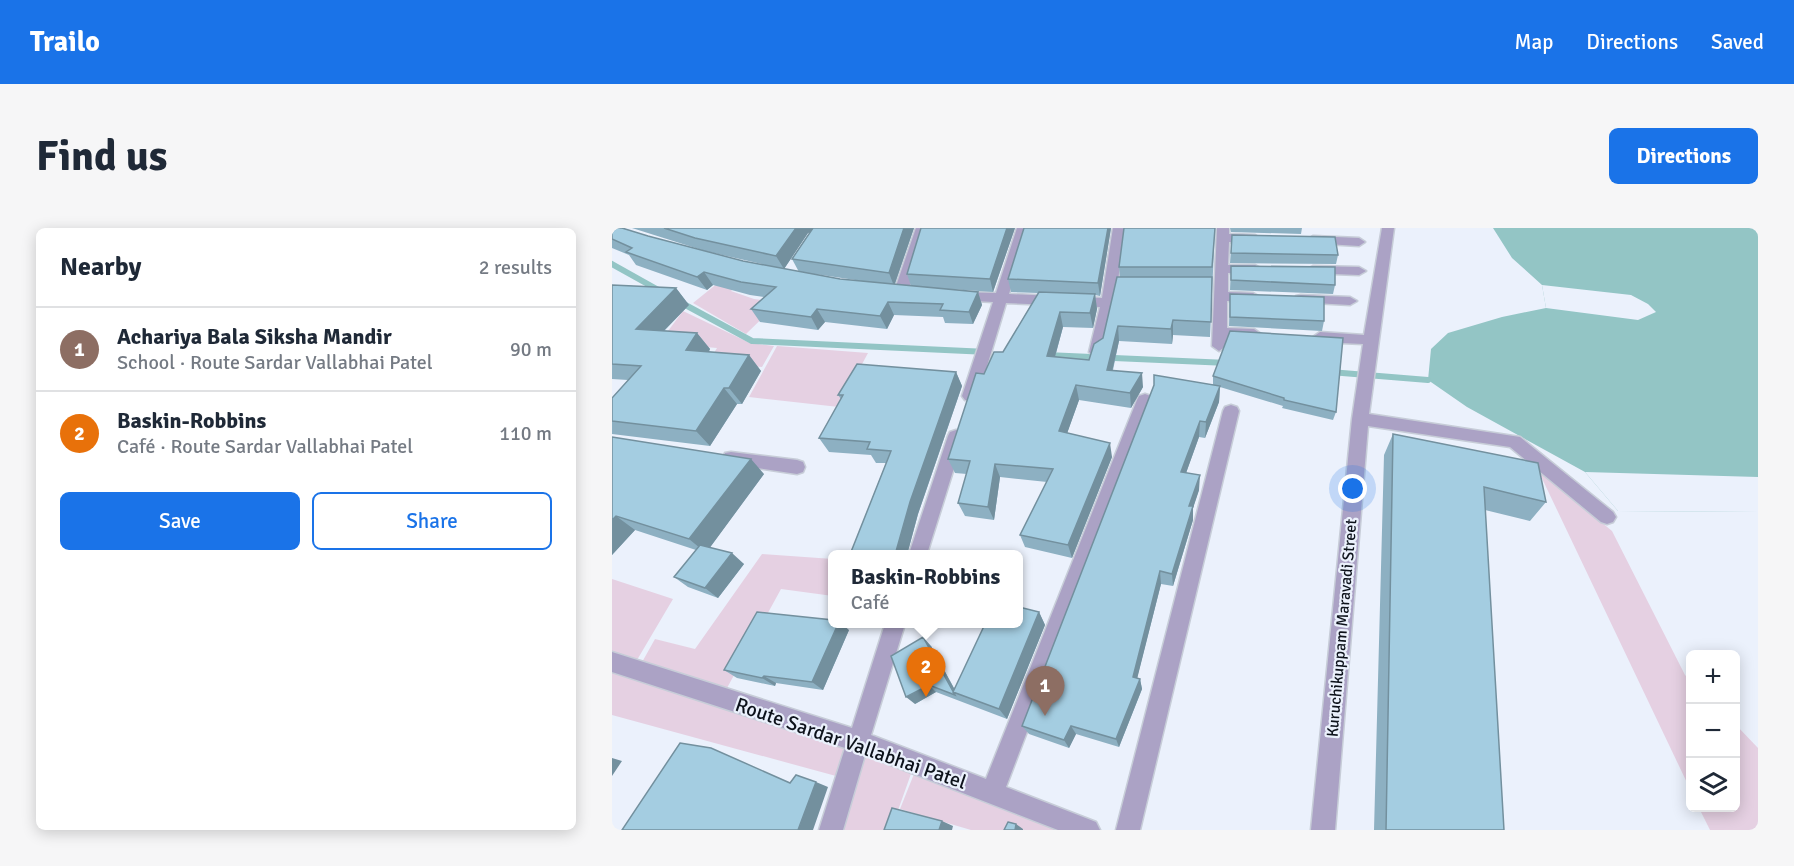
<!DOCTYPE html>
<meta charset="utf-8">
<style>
:root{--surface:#fff;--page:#f6f6f7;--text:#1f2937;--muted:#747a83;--line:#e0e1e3;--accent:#1a73e8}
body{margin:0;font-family:Signika,sans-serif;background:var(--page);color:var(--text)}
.controls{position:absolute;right:18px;bottom:18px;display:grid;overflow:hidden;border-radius:9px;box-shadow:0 3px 15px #0003}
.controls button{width:54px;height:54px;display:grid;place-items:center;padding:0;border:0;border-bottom:2px solid var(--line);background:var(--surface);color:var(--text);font:30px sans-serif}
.you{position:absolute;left:741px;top:261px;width:21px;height:21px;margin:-15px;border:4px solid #fff;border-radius:50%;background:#1a73e8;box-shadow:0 0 0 9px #1a73e833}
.badge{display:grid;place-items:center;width:39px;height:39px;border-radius:50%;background:var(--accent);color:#fff;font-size:20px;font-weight:700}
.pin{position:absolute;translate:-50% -50px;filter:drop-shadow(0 2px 3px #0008)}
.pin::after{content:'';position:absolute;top:32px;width:21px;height:18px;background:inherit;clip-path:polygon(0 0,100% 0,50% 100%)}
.popup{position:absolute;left:216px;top:322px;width:195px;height:78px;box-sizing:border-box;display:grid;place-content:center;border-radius:9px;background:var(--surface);filter:drop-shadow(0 2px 4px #0005);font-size:20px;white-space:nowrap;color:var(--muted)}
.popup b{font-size:22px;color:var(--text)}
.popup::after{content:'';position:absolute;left:50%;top:100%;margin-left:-12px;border:12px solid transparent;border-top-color:var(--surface)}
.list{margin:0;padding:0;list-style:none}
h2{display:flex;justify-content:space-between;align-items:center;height:78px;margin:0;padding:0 24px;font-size:26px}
h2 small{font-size:20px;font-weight:400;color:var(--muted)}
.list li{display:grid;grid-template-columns:39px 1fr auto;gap:18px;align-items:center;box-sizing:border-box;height:84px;padding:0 24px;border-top:2px solid var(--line)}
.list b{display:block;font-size:22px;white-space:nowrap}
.list p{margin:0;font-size:20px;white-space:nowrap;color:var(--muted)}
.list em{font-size:20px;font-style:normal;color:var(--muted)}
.actions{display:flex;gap:12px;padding:18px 24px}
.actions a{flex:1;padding:14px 0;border:2px solid var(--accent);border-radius:9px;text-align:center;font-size:21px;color:var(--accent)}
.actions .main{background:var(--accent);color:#fff}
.icon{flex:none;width:33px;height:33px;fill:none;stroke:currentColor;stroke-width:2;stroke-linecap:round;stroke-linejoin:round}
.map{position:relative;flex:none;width:1146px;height:602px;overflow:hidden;border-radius:9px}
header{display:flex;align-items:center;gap:36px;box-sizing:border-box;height:84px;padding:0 30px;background:var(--accent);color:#fff}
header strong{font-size:28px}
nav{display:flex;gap:33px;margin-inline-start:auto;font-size:21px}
.intro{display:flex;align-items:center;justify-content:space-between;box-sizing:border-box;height:144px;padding:0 36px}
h1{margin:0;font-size:42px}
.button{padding:15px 27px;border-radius:9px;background:var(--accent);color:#fff;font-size:21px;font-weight:700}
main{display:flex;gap:36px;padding:0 36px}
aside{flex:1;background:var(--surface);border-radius:9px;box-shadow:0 3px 15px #0003}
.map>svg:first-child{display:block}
</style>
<header>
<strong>Trailo</strong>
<nav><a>Map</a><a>Directions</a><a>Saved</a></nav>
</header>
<div class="intro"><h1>Find us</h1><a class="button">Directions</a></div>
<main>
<aside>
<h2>Nearby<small>2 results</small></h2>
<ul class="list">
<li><span class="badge" style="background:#8d6e63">1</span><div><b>Achariya Bala Siksha Mandir</b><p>School · Route Sardar Vallabhai Patel</p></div><em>90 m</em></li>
<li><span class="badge" style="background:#e8710a">2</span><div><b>Baskin-Robbins</b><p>Café · Route Sardar Vallabhai Patel</p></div><em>110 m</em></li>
</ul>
<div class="actions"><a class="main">Save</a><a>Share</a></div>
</aside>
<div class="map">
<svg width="1146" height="602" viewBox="0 0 1146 602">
<rect width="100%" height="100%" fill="#ebf1fc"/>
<path fill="#e5d0e2" d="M122 42 139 46 119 63 142 71 167 74 134 106 81 75Z
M71 83 138 115 162 118 150 139 124 137 89 146 105 120 47 115Z
M165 118 256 125 227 179 137 169Z
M926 242 1000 303 1073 447 1078 452V561Z
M150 326 221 331V368L169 361 115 460 29 436 43 411 83 421Z
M0 351 61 371 25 432 0 424Z
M0 441 237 518 224 548 0 487Z
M1124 497 1146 520V602H1098L1087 580H1124Z
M247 519 300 543 279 602H220Z
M304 541 452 602H359L288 581Z"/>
<path fill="#93c5c5" d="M881 0H1146V284L1006 283 973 244 855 179 816 152 819 121 836 105 890 89 934 80 930 57 900 30Z"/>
<path fill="#ebf1fc" d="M930 57 1019 67 1036 76 1044 84 1026 92 934 80Z
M973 244 1146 249V284L1006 283Z"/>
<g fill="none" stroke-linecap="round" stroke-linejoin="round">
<path stroke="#93c5c5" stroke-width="6" d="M0 36 50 64
M66 73 140 113 376 124
M434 127 616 135
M718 144 816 152"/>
<g stroke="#c7cdd8" stroke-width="3">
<path id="minor" d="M304 0H316L296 64 289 68 282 64Z
M405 0H417L397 66 490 70 501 0H513L503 75 491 124 484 129 477 124 488 79 394 75 366 168 363 172H353L350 168 381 74 345 72 338 68 345 64 384 65Z
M605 0H617V6L643 7 649 11 643 15 617 14 616 37H643L650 41 643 45H616V64L641 65 648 69 641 73H615V100L642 101 649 106 642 111 615 109 614 118 607 123 600 118Z
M770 0H782L757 186 908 209 1001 284 1004 289 1001 294 995 296 989 294 898 219 756 198 723 602H699L740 191 751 116 708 114 701 109 708 104 752 107Z
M701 8 747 10 753 14 747 18 697 15 695 12Z
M701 38 747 39 754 43 747 47 696 45 694 42Z
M689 67 738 69 745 73 738 77 684 74 682 71 684 68Z
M533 166 539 168 541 172 394 559 484 594 488 602H446L253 527 231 602H207L233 520 0 444V424L240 500 273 396H293L259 507 374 551 525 172 527 168Z
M619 177 625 179 627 183 528 602H504L611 183 613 179Z
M344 202 350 204 352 208 315 326H297L336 208 338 204Z
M119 224 185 232 191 234 193 239 191 244 185 246 119 236 113 235 111 230 113 225Z"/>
</g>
<use href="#minor" fill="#aba2c5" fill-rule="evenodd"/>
</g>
<path fill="#8db0c2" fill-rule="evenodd" d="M0 0 131 33 158 38 93 23 20 0H302L283 56 299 58 295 46 403 0 381 64 337 61 366 64 370 77 361 96 333 95 331 89 282 87 275 101 213 94 206 102 148 94 139 81 152 69 138 67 101 57 95 62 24 37 17 27 0 20ZM198 4 180 31 187 44 172 41 196 5ZM203 46 250 53 228 51Z
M499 0 488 68 483 67 485 81 481 100 451 99 443 129 477 132 491 110 508 49 507 39 603 0 598 109 561 107 560 116 507 113 501 142 531 159 519 180 467 172 455 205 500 229 460 330 413 319 408 307 435 254 388 249 382 292 353 288 346 275 355 246 343 245 336 231 372 146 391 124 426 65 399 64 396 51Z
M618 0H690L689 6 619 4Z
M620 7 726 27 724 36 618 35Z
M619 38 723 57 721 66 618 62Z
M0 57 64 60 77 77 52 103 85 105 98 121 97 124 137 127 149 143 130 176H125L98 218 0 206V170L16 152 0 151Z
M618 66 712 93 710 103 617 98Z
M344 144 350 158 306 286 295 327H241L239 324 274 235H264L259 227 217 224 207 210 229 171 226 167Z
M601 148 724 184 721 192 670 180 671 178 608 159 607 174 593 210 587 209 574 245 587 262 581 280V292L561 358 549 356 525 450 528 451 530 461 507 519 464 506 457 520 417 506 410 498 601 157Z
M781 206 934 274 918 293 873 282 892 602H762L772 227Z
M0 209 152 246 98 319 132 336 106 370 76 359 62 349 84 322 23 302 0 327Z
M427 384 433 397 395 491 324 464 303 476 319 418 342 460Z
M240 396H271L270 399Z
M237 402 211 462 164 455 163 458 125 450 112 442Z"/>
<path fill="#73909e" d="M184 0H202L203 3 196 5 172 41 164 28Z
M292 0H302L282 58 277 45Z
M395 0H403L381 64 378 51Z
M496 0H499L488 68 486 55Z
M92 44 101 57 95 62 85 49Z
M64 60 77 77 38 117 24 101Z
M366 64 370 77 361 96 357 84Z
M483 66 485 81 481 100 478 85Z
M276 74 282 87 275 101 268 88Z
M205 81 213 94 206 102 199 89Z
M448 84 451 99 439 143 435 128Z
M561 92V107L560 116 559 101Z
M506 98 507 113 497 157 495 142Z
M85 105 98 121 88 138 74 122Z
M137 127 149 143 130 176 117 160Z
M344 144 350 158 306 286 295 327H283L298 274Z
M530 145 531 159 519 180 518 165Z
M464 157 467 172 451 217 447 203Z
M608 158 607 174 593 210 594 194Z
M112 160 125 176 98 218 84 203Z
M588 193 587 209 569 259V244Z
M498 215 500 229 460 330 456 317Z
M139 231 152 246 94 325 77 311Z
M383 236 388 249 382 292 376 279Z
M588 247 587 262 581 280V292L561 358 560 346 577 278Z
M4 288 23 302 0 327V292Z
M120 325 132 336 106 370 93 360Z
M548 343 549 356 523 459 521 449Z
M427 384 433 397 395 491 387 481Z
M226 396H230L237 402 211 462 200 454Z
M311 409 319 418 345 466 342 464Z
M152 448 164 455 163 458 150 450Z
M528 451 530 461 507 519 504 511Z
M317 457 324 464 303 476 294 469Z
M459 498 464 506 457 520 452 512Z
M0 530 10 533 0 548Z
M204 554 216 559 201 602H186Z
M330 593 341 598 340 602H327Z
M404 596 411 601V602H403Z"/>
<path fill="#a4cde1" stroke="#73909e" stroke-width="1.5" d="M0 0H10L36 8 131 33 228 51 366 64 357 84 328 82 331 76 276 74 268 88 205 81 199 89 139 81 164 59 129 54 92 44 85 49 14 24 20 20 0 11Z
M52 0H184L164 28 83 10Z
M201 0H292L277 45 180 31Z
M309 0H395L378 51 295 46Z
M412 0H496L486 55 396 51Z
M512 0H603L600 39H507Z
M620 7 723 9 726 27 619 25Z
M619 38 723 39V57L619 52Z
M505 49H600L599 94 561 92 559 101 506 98 495 142 530 145 518 165 464 157 447 203 498 215 456 317 408 307 441 241 383 236 376 279 346 275 358 233 336 231 364 145 372 146 382 124H391L427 64 483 66 478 85 448 84 435 128 477 132 482 116 491 110Z
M0 57 64 60 24 101 85 105 74 122 137 127 117 160H112L84 203 0 193V170L29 138 0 136Z
M618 66 712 69V93L618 89Z
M618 103 731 110 724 184 672 172V170L601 148Z
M245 136 344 144 298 274 283 327H245L246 325 239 324 279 223 255 221 258 214 207 210 231 167H226Z
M542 147 608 158 594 194 588 193 569 244 588 247 577 278H581L560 346 548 343 521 449 528 451 504 511 459 498 452 512 410 498 542 157Z
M781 206 926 235 934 274 872 259 892 602H774Z
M0 209 139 231 77 311 4 288 0 292Z
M88 317 120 325 93 360 62 349Z
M221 377V384H218Z
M407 379 427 384 387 481 341 464 373 396H407Z
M145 384 221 392V396H226L200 454 152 448 150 450 112 442Z
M311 409 343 467 317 457 294 469 279 428Z
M68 515 99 520 178 555 184 547 204 554 186 602H10Z
M280 580 330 593 327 602H272Z
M396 594 404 596 403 602H392Z"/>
<g text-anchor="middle" stroke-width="4.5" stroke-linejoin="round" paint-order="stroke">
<g font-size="16" fill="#0d121b" stroke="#ebf1fc">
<text transform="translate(729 400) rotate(-85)" y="6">Kuruchikuppam Maravadi Street</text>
</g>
<g font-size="20" fill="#0d121b" stroke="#ebf1fc">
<text transform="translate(239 515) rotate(19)" y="7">Route Sardar Vallabhai Patel</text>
</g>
</g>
</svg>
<div class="controls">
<button>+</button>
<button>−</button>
<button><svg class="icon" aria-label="layers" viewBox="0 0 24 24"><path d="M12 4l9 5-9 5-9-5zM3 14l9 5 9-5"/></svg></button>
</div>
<div class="you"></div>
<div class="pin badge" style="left:433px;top:488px;background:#8d6e63">1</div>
<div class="pin badge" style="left:314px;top:469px;background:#e8710a">2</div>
<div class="popup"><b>Baskin-Robbins</b>Café</div>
</div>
</main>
